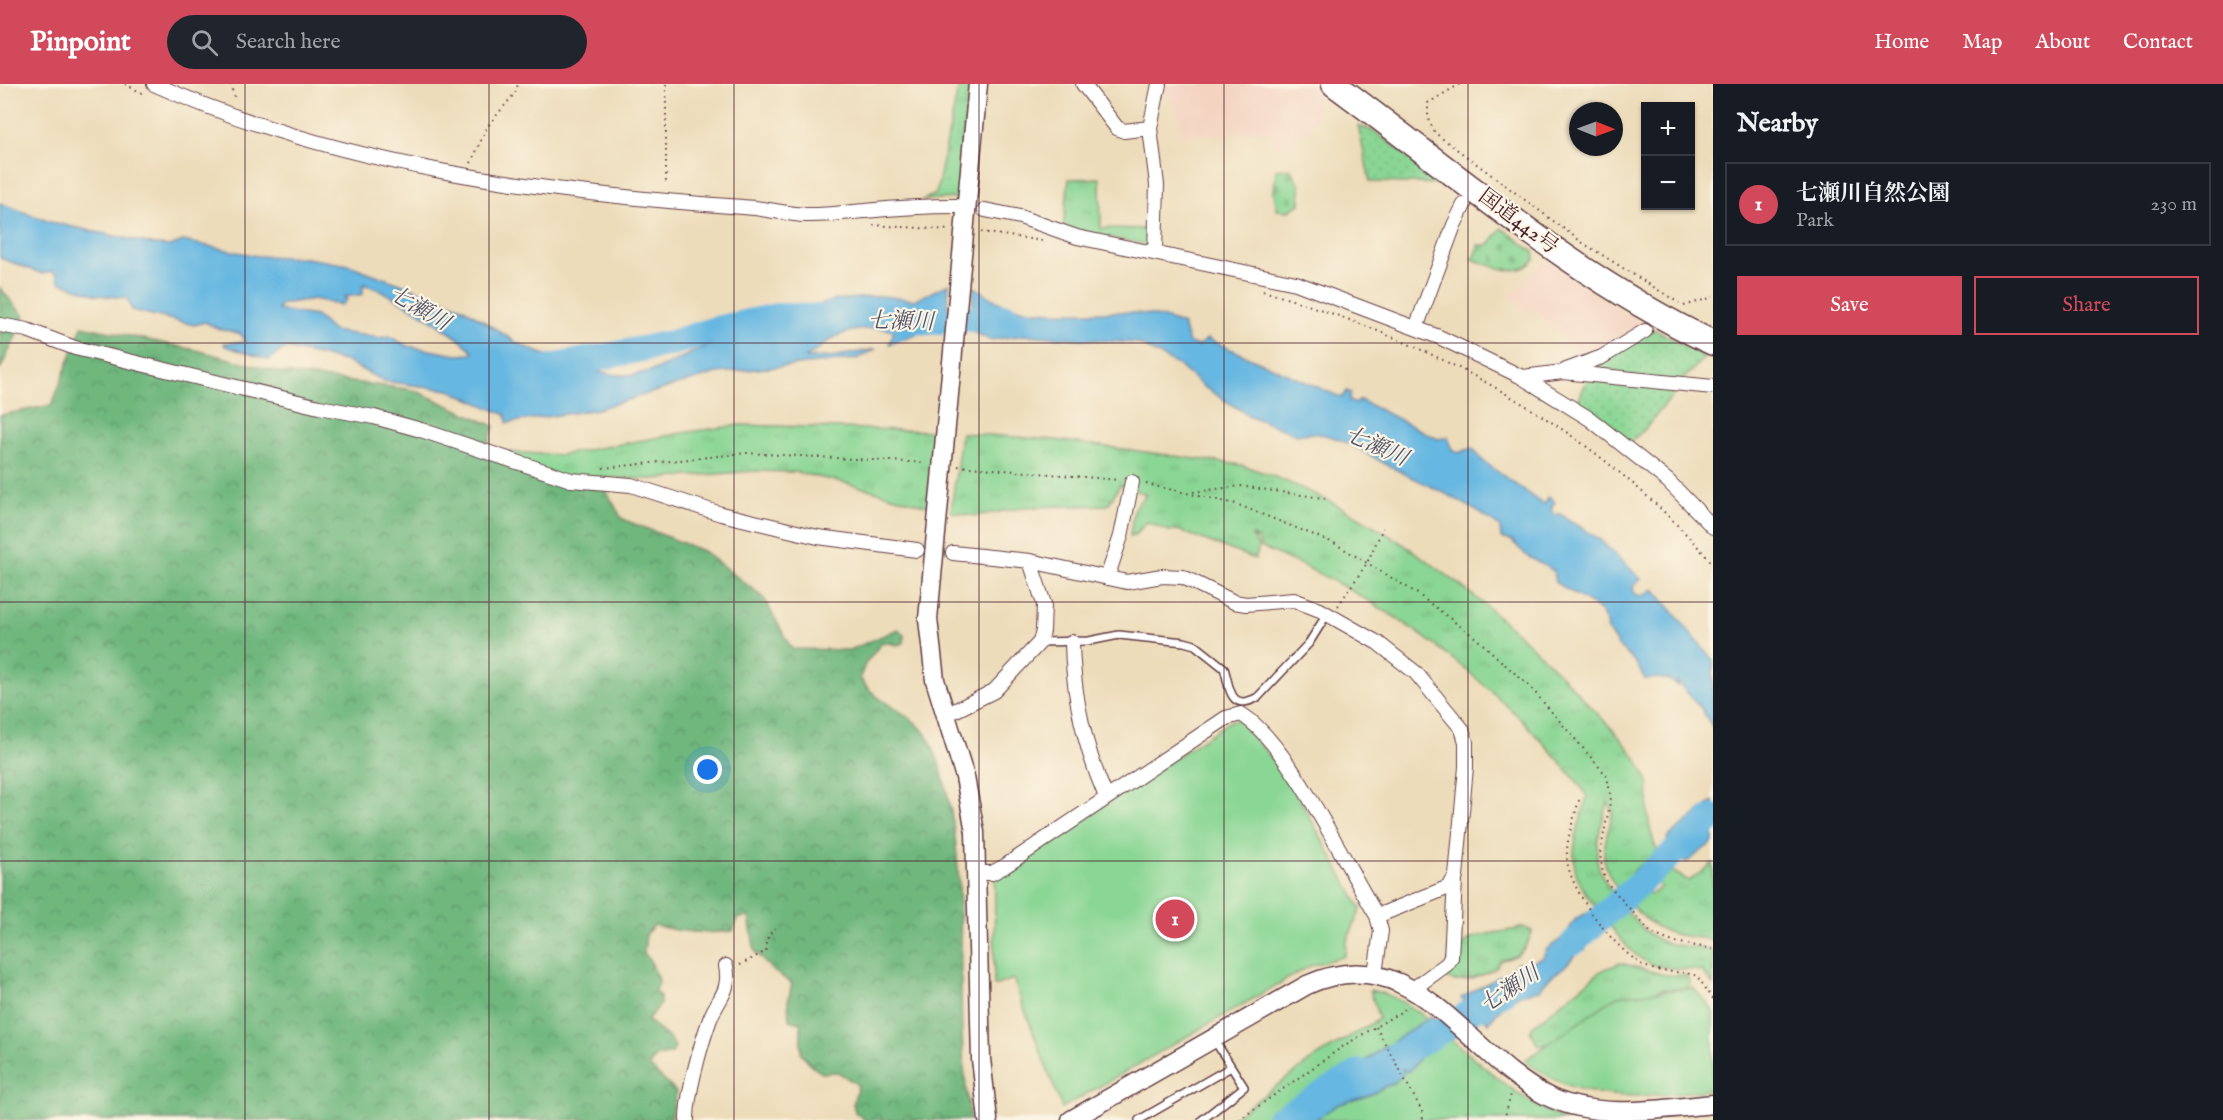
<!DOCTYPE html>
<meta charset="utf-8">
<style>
:root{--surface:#171b24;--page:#20242c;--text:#f1f3f6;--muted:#9ea1a6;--line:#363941;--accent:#d1495b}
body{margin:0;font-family:"IM FELL English","Noto Serif JP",serif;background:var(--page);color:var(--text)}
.controls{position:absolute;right:18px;top:18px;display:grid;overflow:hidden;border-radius:0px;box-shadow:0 2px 4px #0004}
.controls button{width:54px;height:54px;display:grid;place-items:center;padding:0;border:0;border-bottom:2px solid var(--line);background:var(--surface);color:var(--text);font:30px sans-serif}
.compass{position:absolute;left:1569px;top:18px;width:54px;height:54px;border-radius:50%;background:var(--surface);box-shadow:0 2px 4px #0004;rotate:91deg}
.you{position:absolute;left:708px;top:686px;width:21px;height:21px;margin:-15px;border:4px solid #fff;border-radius:50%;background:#1a73e8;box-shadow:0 0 0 9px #1a73e833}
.badge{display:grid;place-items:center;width:39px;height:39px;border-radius:50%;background:var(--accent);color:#fff;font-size:20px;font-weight:700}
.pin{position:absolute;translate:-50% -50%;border:3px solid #fff;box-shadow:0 2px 6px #0006}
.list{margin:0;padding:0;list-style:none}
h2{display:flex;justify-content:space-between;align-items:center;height:78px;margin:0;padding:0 24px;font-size:26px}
h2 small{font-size:20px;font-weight:400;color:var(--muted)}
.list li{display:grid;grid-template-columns:39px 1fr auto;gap:18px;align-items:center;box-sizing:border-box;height:84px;margin:0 12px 12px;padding:0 12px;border:2px solid var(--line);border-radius:0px}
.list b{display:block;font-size:22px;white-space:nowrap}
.list p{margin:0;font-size:20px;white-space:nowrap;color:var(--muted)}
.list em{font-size:20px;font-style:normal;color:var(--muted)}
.actions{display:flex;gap:12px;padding:18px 24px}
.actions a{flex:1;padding:14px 0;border:2px solid var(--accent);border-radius:0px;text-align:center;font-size:21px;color:var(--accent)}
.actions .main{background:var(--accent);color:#fff}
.icon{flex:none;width:33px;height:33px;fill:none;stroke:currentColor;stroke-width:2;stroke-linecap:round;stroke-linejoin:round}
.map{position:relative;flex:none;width:1713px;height:1036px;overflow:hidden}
header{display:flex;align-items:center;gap:36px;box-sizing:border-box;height:84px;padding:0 30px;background:var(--accent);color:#fff}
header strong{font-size:28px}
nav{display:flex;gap:33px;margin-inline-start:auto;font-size:21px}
.search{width:420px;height:54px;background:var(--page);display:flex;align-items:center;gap:15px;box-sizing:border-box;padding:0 21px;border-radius:33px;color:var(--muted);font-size:22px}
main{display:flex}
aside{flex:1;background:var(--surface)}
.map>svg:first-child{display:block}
</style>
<header>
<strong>Pinpoint</strong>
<div class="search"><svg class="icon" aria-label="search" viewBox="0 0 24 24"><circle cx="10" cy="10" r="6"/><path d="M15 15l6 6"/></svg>Search here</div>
<nav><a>Home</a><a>Map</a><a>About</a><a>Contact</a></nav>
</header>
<main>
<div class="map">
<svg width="1713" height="1036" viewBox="0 0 1713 1036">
<defs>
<pattern id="grass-tufts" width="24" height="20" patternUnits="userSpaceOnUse" patternTransform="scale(1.5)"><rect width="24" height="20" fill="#8ad694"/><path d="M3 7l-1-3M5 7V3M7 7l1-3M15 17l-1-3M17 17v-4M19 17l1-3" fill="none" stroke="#79b780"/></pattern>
<pattern id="forest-crowns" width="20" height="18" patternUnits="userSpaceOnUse" patternTransform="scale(1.5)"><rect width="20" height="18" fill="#6fb77e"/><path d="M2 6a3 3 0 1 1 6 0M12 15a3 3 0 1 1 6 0" fill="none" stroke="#5d9467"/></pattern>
<pattern id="cemetery-stones" width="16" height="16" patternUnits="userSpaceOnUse" patternTransform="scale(1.5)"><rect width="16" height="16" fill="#8ad694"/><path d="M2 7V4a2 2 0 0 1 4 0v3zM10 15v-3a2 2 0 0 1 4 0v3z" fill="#79b780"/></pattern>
<pattern id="garden-dots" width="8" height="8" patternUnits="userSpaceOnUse" patternTransform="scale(1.5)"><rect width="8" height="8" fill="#8ad694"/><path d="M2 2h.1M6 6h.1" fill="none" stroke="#79b780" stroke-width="1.8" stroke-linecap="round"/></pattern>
</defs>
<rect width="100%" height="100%" fill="#fcf5e5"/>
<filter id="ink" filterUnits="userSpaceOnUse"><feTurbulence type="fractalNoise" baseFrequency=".0167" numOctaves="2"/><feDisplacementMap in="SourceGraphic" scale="12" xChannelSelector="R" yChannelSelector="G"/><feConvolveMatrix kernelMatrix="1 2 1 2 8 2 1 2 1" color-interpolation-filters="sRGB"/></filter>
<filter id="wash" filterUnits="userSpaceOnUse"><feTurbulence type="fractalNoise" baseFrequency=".008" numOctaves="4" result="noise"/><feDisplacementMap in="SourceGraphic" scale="24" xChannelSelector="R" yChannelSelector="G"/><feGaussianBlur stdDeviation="1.35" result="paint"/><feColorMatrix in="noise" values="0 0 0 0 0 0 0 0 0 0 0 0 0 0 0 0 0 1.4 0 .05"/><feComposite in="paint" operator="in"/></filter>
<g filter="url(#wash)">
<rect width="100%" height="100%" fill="#eddcba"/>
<path fill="#f4d3c1" d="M1162 0H1309L1317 6 1319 30 1310 47 1277 63 1267 47 1182 52 1177 26 1168 11 1161 6Z
M1542 179H1552L1606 218 1643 240 1635 248 1582 277 1537 226 1525 227 1510 213Z"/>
<path fill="url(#grass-tufts)" stroke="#6a7a60" stroke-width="1.5" d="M959 0H969L957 114 922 116 936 110Z
M1100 94 1101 144 1154 145 1149 161 1063 145 1069 95Z
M741 341 933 347 928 422 846 399 794 388 756 387 652 395 542 393 518 385 486 367 560 371 688 348Z
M961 349 1056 356 1241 381C1372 422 1500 522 1591 623 1609 642 1631 663 1643 686 1651 699 1648 712 1648 726 1648 742 1652 755 1658 769L1643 784 1640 781 1632 788 1651 811 1661 803 1657 799 1672 787 1689 797 1713 779V857C1698 852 1682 854 1668 848 1643 839 1606 800 1604 773 1603 759 1610 742 1613 728L1608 718C1591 773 1590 783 1628 828 1639 841 1647 851 1663 858 1679 864 1698 861 1713 868V901L1702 887C1685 884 1667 886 1651 880 1633 873 1623 857 1611 843 1566 788 1567 780 1587 713L1582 704C1497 597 1387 514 1260 463L1259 456 1251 451C1257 458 1261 465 1255 475L1178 446 1169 447 1147 438 1136 450 1130 452 1134 425 1146 410 1120 401 1108 421 1027 423 975 432 951 428Z
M1523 843 1532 847C1527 864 1519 874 1501 876L1496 884C1482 892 1457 904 1443 892 1445 880 1460 860 1471 855 1485 848 1507 849 1523 843Z
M1620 879 1665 891H1686L1690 899 1688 904 1662 905 1544 961H1538L1530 947 1533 942 1601 887Z"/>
<path fill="url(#forest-crowns)" stroke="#5c6b54" stroke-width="1.5" d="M0 204 25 233 0 286Z
M82 242 200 267 282 289 414 306 494 342 486 367 518 385 542 393 596 394 601 397 622 435 703 467 763 513 792 565 850 566 898 545 904 550V559L898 561 882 558 865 580 860 594C877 623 918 627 932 661 979 776 948 915 971 1036H865L855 1028 853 1019 858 1001 838 988 822 989 813 983 801 969V939L789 936 788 917 792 900 772 886 755 868 749 833 738 834 733 847C706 850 680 849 654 841L646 850 644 869 651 878 659 899 655 906 660 913V921L647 936 669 954 675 963 672 969 655 973 649 982 676 1008 671 1036H0V331L52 321Z"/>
<path fill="url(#cemetery-stones)" stroke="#6a7a60" stroke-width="1.5" d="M1290 84 1300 102V120L1289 127 1277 126 1274 108 1276 86Z
M1502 144 1534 168 1535 175C1518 196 1493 182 1472 175L1477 169 1478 161H1488Z"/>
<path fill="#8ad694" stroke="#6a7a60" stroke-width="1.5" d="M1238 636 1285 689 1361 825 1346 859 1345 872 1310 882 1062 1024 1013 895 994 902 995 795 1230 637Z
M1693 904 1713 926V1005C1646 1013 1580 1023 1525 976L1617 912Z
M1370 906C1404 913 1427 934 1452 956 1488 986 1522 1018 1566 1036H1230L1316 973 1379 935Z"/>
<path fill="url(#garden-dots)" stroke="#6a7a60" stroke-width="1.5" d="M1358 41 1375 48 1445 100 1370 98Z
M1654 245 1705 273 1672 307 1673 311 1645 345 1630 358 1577 320 1593 281Z"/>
<path fill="#66b7e1" stroke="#586b86" stroke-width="1.5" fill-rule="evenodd" d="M0 119 50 138 156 161 170 162 183 157 257 172 306 174 349 181 462 223 517 259 535 267 583 284 616 291H633L658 285 717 257 834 216 882 212 915 216 949 200 946 240 889 260 894 248C881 240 851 246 837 252 826 257 816 268 805 274L832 273 876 265 856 275 717 289 597 325 507 339 506 331 449 306 384 297 345 277 285 264 269 276 225 262 224 259 245 258 241 250 217 244 205 238 194 241 132 226 127 214 97 211 59 198 57 190 52 187 43 190 0 174ZM363 200C391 208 452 247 473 267L471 270 457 271 407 262 389 252 381 254 333 247 316 232 278 226 281 220 314 215 341 221 347 216 344 213 363 210Z
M974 203C985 209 995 218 1006 221 1065 239 1126 215 1183 241L1189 259 1199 262 1207 255 1338 312 1343 313 1347 307 1351 309 1349 316 1355 320 1360 316 1438 355 1448 353 1453 366 1458 369 1472 364 1483 377 1541 419 1545 420 1548 413 1555 418 1551 424 1554 431 1560 430 1599 455 1641 495 1634 501 1633 507 1637 511 1643 512 1654 505 1713 576V644L1701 624 1676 596 1678 603C1669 592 1658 594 1645 595L1636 579 1619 563 1607 546 1608 542 1602 529 1591 520 1555 498 1554 487 1527 472 1512 457 1501 454 1500 443C1467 418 1431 403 1395 385 1366 371 1331 342 1297 351L1248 331 1204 303 1178 281 1137 259 1025 251 990 256 970 246Z
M1713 717V758L1687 778 1682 776 1656 798 1643 785 1669 760 1667 754Z
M1590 828 1604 845 1592 851 1585 866 1581 865C1575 870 1573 874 1568 879 1558 890 1546 893 1540 906 1521 907 1498 922 1489 939L1461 914C1475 905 1511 889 1518 878L1522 882 1543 874 1546 866 1565 852 1576 834Z
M1431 932 1437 938 1420 953 1421 956 1447 953 1451 949 1454 952 1428 962 1409 988 1403 985 1404 989 1395 998 1367 1012 1337 1021 1315 1036H1272L1334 1002 1383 963 1388 961 1393 964 1395 961 1393 958Z"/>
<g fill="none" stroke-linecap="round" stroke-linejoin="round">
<path stroke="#66b7e1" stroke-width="26" d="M911 236 929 238 1006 232
M536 286 672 259 716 245 777 232 820 233
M1573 859 1713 733
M1396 971C1435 956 1467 927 1504 908
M1278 1036 1360 988"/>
</g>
</g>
<g filter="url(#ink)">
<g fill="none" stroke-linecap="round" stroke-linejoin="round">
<g stroke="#623b40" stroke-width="10">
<path id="lane" d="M1040 558 1089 557 1119 551 1184 558 1195 561 1224 584C1230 603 1229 629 1258 613L1309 559 1327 530
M1139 1036 1231 983
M1202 1036 1244 1003 1215 957"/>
</g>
<g stroke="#623b40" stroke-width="16">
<path id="street" d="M154 0C338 83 544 109 743 123 764 124 785 130 806 131 826 132 846 128 865 127 895 124 925 122 956 122
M1083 0 1117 44 1124 47 1150 44
M985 126 1020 133 1077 153 1296 199 1439 253 1520 292 1590 335 1668 397 1713 443
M1155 168 1157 101 1150 44 1159 0
M0 241 27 246 75 264 319 323 374 333 421 346 571 396 631 401 721 430 818 453 917 466
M1416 244 1454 141 1464 121
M1566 286 1602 273 1645 247
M1523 293 1563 288 1713 303
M953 469 1030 477 1127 498 1162 492 1183 493 1234 518 1246 520 1294 516 1320 526 1378 559 1416 589 1462 645 1466 658V683L1456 792 1449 803 1377 832
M1107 494 1121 452 1132 398
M1072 558C1073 613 1084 662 1106 713
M944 632 994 607 1040 558 1043 547 1044 520 1030 477
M978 789H992L1005 782 1226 634 1241 630C1289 659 1345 781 1377 832L1381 847 1375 890
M1413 905 1447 880 1451 874 1455 796
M687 1036C687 1009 701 960 710 935 718 914 731 908 726 882"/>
</g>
<g stroke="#623b40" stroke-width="21">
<path id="secondary" d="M978 0 928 535 935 596 965 693 975 748 981 975 988 1036
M1071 1036 1307 901C1416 851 1467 975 1551 1014 1601 1036 1660 1025 1713 1020"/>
</g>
<g stroke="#623b40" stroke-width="27">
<path id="highway" d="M1334 0C1457 90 1575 194 1713 259"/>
</g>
<path stroke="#623b40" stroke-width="2" stroke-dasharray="1.5 4.5" stroke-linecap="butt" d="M125 0 144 10
M230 0 236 17
M666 0V102
M1460 0 1428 19V35L1435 49 1583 159 1679 219
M471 79 487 43 515 9 518 0
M873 141 949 146
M981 148 1044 157
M1263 207C1433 257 1596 343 1713 480
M1684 222 1713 213
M958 382 1119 396
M603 384 747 369 926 379
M1146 400 1236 420 1334 459 1415 508 1477 555 1531 604 1607 692 1611 714 1600 770 1603 790 1609 801 1651 849 1670 857 1713 865
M1193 408 1240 402 1329 415
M1338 522 1367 479 1383 444
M1579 716C1574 735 1566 754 1567 774 1568 806 1618 870 1647 883 1663 890 1681 886 1697 892L1713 915
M740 881 766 867 768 852 777 842
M1376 943 1422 1027 1423 1036
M1239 1036 1345 961 1409 923
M1504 1036 1511 1010"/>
<use href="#lane" stroke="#fff" stroke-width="7"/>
<use href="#street" stroke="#fff" stroke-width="14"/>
<use href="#secondary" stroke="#fff" stroke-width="18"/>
<use href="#highway" stroke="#fff" stroke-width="24"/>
</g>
</g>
<path fill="none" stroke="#4a1f2b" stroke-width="1.5" stroke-opacity="0.55" d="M245 0V1036M489 0V1036M734 0V1036M979 0V1036M1224 0V1036M1468 0V1036M0 259H1713M0 518H1713M0 777H1713"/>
<g text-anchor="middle" stroke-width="4.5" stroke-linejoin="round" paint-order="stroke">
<g font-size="21" fill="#4a1f2b" stroke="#fcf5e5">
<text transform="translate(1519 137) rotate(37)" y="7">国道442号</text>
</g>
<g font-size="22" font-style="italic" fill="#54546b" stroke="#fcf5e5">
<text transform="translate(420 223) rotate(30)" y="8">七瀬川</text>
<text transform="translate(901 236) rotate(1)" y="8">七瀬川</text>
<text transform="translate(1377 361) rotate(24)" y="8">七瀬川</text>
<text transform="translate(1509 904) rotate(-34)" y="8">七瀬川</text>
</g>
</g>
</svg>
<div class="controls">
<button>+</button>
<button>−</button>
</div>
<svg class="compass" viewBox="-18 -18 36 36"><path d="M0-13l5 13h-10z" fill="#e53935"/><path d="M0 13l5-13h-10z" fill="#9ea1a6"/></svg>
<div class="you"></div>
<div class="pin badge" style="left:1175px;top:835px">1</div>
</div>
<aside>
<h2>Nearby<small></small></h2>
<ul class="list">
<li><span class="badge">1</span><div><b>七瀬川自然公園</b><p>Park</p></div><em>230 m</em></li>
</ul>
<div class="actions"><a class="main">Save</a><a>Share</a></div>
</aside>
</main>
